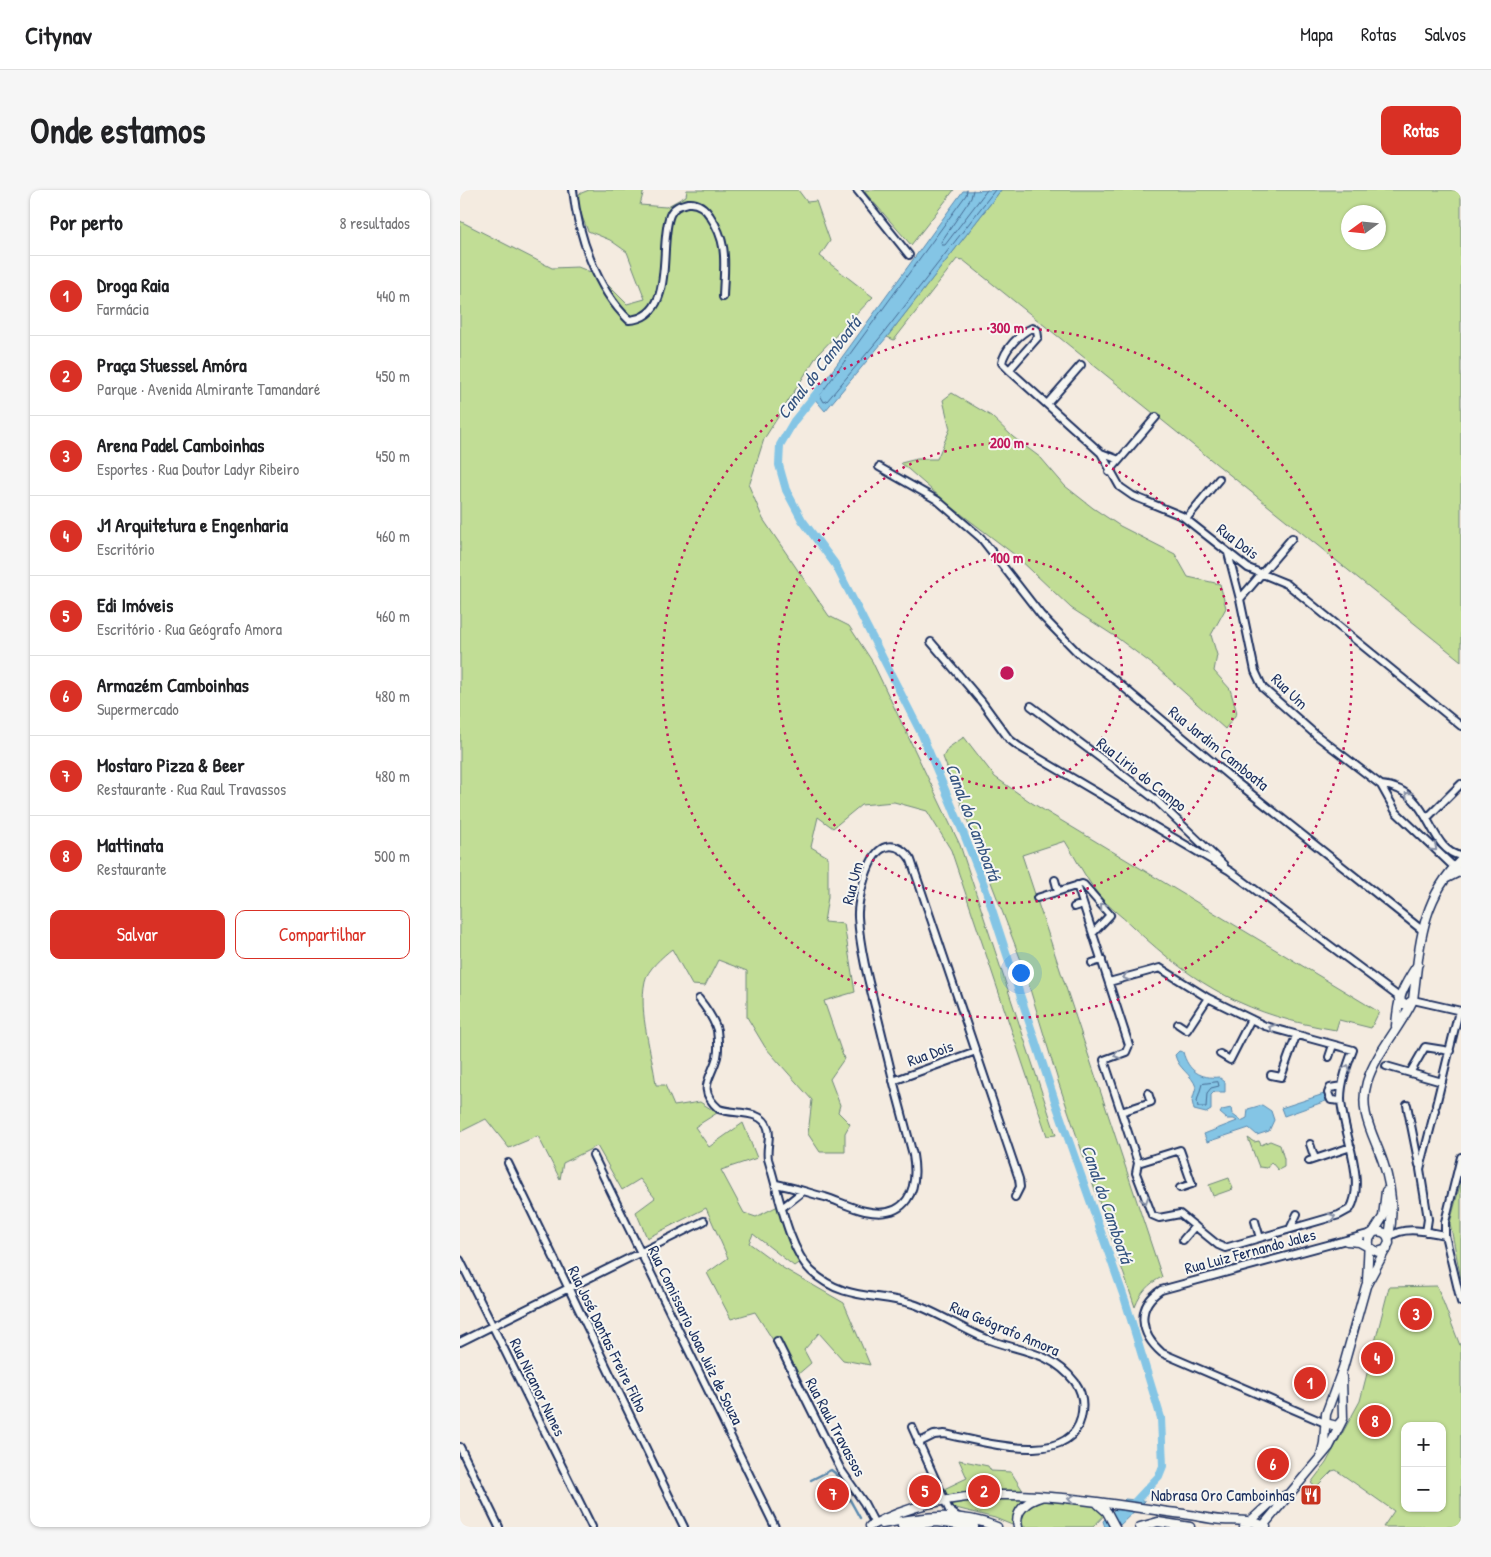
<!DOCTYPE html>
<html lang="pt">
<meta charset="utf-8">
<style>
:root{--surface:#fff;--page:#f6f6f6;--text:#202124;--muted:#757577;--line:#e0e0e0;--accent:#d93025}
body{margin:0;font-family:"Patrick Hand",sans-serif;background:var(--page);color:var(--text)}
.controls{position:absolute;right:15px;bottom:15px;display:grid;overflow:hidden;border-radius:10px;box-shadow:0 1px 4px #0004}
.controls button{width:45px;height:45px;display:grid;place-items:center;padding:0;border:0;border-bottom:1px solid var(--line);background:var(--surface);color:var(--text);font:25px sans-serif}
.compass{position:absolute;left:881px;top:15px;width:45px;height:45px;border-radius:50%;background:var(--surface);box-shadow:0 1px 4px #0004;rotate:255deg}
.you{position:absolute;left:560px;top:782px;width:18px;height:18px;margin:-12px;border:4px solid #fff;border-radius:50%;background:#1a73e8;box-shadow:0 0 0 8px #1a73e833}
.badge{display:grid;place-items:center;width:32px;height:32px;border-radius:50%;background:var(--accent);color:#fff;font-size:16px;font-weight:700}
.pin{position:absolute;translate:-50% -50%;border:2px solid #fff;box-shadow:0 1px 5px #0006}
.list{margin:0;padding:0;list-style:none}
h2{display:flex;justify-content:space-between;align-items:center;height:65px;margin:0;padding:0 20px;font-size:21px}
h2 small{font-size:16px;font-weight:400;color:var(--muted)}
.list li{display:grid;grid-template-columns:32px 1fr auto;gap:15px;align-items:center;box-sizing:border-box;height:80px;padding:0 20px;border-top:1px solid var(--line)}
.list b{display:block;font-size:19px;white-space:nowrap}
.list p{margin:0;font-size:16px;white-space:nowrap;color:var(--muted)}
.list em{font-size:16px;font-style:normal;color:var(--muted)}
.actions{display:flex;gap:10px;padding:15px 20px}
.actions a{flex:1;padding:11px 0;border:1px solid var(--accent);border-radius:10px;text-align:center;font-size:18px;color:var(--accent)}
.actions .main{background:var(--accent);color:#fff}
.map{position:relative;flex:none;width:1001px;height:1337px;overflow:hidden;border-radius:10px}
header{display:flex;align-items:center;gap:30px;box-sizing:border-box;height:70px;padding:0 25px;background:var(--surface);border-bottom:1px solid var(--line)}
header strong{font-size:24px}
nav{display:flex;gap:28px;margin-inline-start:auto;font-size:18px}
.intro{display:flex;align-items:center;justify-content:space-between;box-sizing:border-box;height:120px;padding:0 30px}
h1{margin:0;font-size:35px}
.button{padding:12px 22px;border-radius:10px;background:var(--accent);color:#fff;font-size:18px;font-weight:700}
main{display:flex;gap:30px;padding:0 30px}
aside{flex:1;background:var(--surface);border-radius:10px;box-shadow:0 1px 4px #0004}
.map>svg:first-child{display:block}
</style>
<header>
<strong>Citynav</strong>
<nav><a>Mapa</a><a>Rotas</a><a>Salvos</a></nav>
</header>
<div class="intro"><h1>Onde estamos</h1><a class="button">Rotas</a></div>
<main>
<aside>
<h2>Por perto<small>8 resultados</small></h2>
<ul class="list">
<li><span class="badge">1</span><div><b>Droga Raia</b><p>Farmácia</p></div><em>440 m</em></li>
<li><span class="badge">2</span><div><b>Praça Stuessel Amóra</b><p>Parque · Avenida Almirante Tamandaré</p></div><em>450 m</em></li>
<li><span class="badge">3</span><div><b>Arena Padel Camboinhas</b><p>Esportes · Rua Doutor Ladyr Ribeiro</p></div><em>450 m</em></li>
<li><span class="badge">4</span><div><b>J1 Arquitetura e Engenharia</b><p>Escritório</p></div><em>460 m</em></li>
<li><span class="badge">5</span><div><b>Edi Imóveis</b><p>Escritório · Rua Geógrafo Amora</p></div><em>460 m</em></li>
<li><span class="badge">6</span><div><b>Armazém Camboinhas</b><p>Supermercado</p></div><em>480 m</em></li>
<li><span class="badge">7</span><div><b>Mostaro Pizza &amp; Beer</b><p>Restaurante · Rua Raul Travassos</p></div><em>480 m</em></li>
<li><span class="badge">8</span><div><b>Mattinata</b><p>Restaurante</p></div><em>500 m</em></li>
</ul>
<div class="actions"><a class="main">Salvar</a><a>Compartilhar</a></div>
</aside>
<div class="map">
<svg width="1001" height="1337" viewBox="0 0 1001 1337">
<rect width="100%" height="100%" fill="#f4ebe0"/>
<filter id="ink" filterUnits="userSpaceOnUse"><feTurbulence type="fractalNoise" baseFrequency=".02" numOctaves="2"/><feDisplacementMap in="SourceGraphic" scale="10" xChannelSelector="R" yChannelSelector="G"/><feConvolveMatrix kernelMatrix="1 2 1 2 8 2 1 2 1" color-interpolation-filters="sRGB"/></filter>
<g filter="url(#ink)">
<path fill="#c1dd95" stroke="#6e867a" fill-rule="evenodd" d="M129 0H184L180 15 206 17 226 6 227 0H338L347 12 356 11 370 51 360 66 413 107 358 164 304 249 289 296 303 329 369 426 389 436 412 471 500 655 596 945 587 946 491 660 467 621 434 612 401 615 373 638 358 627 351 657 368 667V707L364 732 384 734 395 802 364 811 384 869 370 889 380 915 378 922 390 934 385 943V962H360L348 944 352 910 305 857 287 827V781L258 770 245 796 232 795 212 759C203 766 187 780 185 791 178 824 192 862 196 895H205L214 916 240 912 257 923 235 937 249 957 283 933 297 968 261 980 284 1023 296 1027 318 1016 341 1071 334 1076 293 1044 289 1053 323 1078 384 1113 410 1175 383 1170 359 1143 344 1160 351 1173 336 1186 295 1122 271 1129 247 1083 268 1068 246 1018 187 1048 176 1022 195 1008 180 989 162 1000 137 956 103 973 100 989 78 946 49 958 26 929 0 942V31L92 78 118 77 138 85 167 114 185 109 167 62 150 50 128 41 118 17 119 4Z
M403 0H494L451 55Z
M541 0H1001V471L503 70 497 69 434 150 427 147ZM888 22H918V52H888Z
M492 203 531 226 553 247 581 268 605 296 633 318 660 336 715 364 728 387 760 394 766 418 751 445 757 465 754 481 770 499 777 523 765 539 696 477 656 447 611 418 555 365 488 314 441 273 457 269H477L490 239 483 210Z
M504 547 535 587 572 613 919 822 911 838 879 830 876 840C789 826 737 797 673 737 661 725 644 714 635 700 624 685 615 667 605 651L562 665 702 1087C688 1094 681 1102 675 1117L599 894 562 773 483 567 488 558Z
M788 948 794 952 799 951 801 955 810 951 820 955 824 969V977L818 980 811 972 807 978 799 977Z
M769 988 773 999 753 1006 749 995Z
M1001 991V1089L990 1033Z
M977 1096 1001 1158V1337H923L934 1321 876 1280 872 1281 856 1297 851 1293 866 1273 900 1211 929 1097ZM945 1236H982V1318H945Z
M499 1270 528 1276 531 1281 551 1282 565 1304 654 1315 633 1337H557L535 1328 492 1317 484 1299 507 1288Z"/>
<path fill="#84c5e5" stroke="#5a89af" d="M541 0 427 147 365 221 353 207 503 1Z
M719 861 723 862C728 881 741 889 759 887L765 892V902H754L751 905V920L746 923 734 920 732 911 736 897C732 884 718 879 715 865Z
M864 904 866 911 824 926 821 918Z
M802 915 811 921 814 930 809 941 797 945 789 938 747 952 744 944 777 931 774 929H767L760 923 762 920 771 918 772 924 781 931 787 928 788 919Z
M665 1309 685 1311 658 1337H645L643 1331Z"/>
<g fill="none" stroke-linecap="round" stroke-linejoin="round">
<path stroke="#456b94" stroke-width="1" d="M507 0 506 5 360 205 364 212 367 211 423 144 535 0
M513 0 511 8 481 52 482 55H485L527 0
M758 892 759 896 751 898 747 903 746 917H738L737 911 742 894Z"/>
<path stroke="#5a89af" stroke-width="2.5" d="M351 1290 371 1280 375 1283 400 1328"/>
<path stroke="#84c5e5" stroke-width="8" d="M360 199 334 231 320 255 319 275 326 300 342 330 375 374 462 545 505 647 524 695 596 914 665 1110 701 1228 703 1276 699 1286 671 1316"/>
<g stroke="#1b2f5e" stroke-width="10">
<path id="minor" d="M113 0C118 44 136 99 169 130 217 127 198 55 210 25 213 17 220 15 228 13 238 12 245 18 250 26 269 54 264 74 263 107
M397 0 449 65
M549 180 578 147 577 140 572 138C560 143 544 160 542 173L549 180 641 263 660 297 673 306 722 326 788 378 827 394 1001 536
M587 214 621 175
M641 263 659 270
M419 277 477 310 521 348 581 425 618 463 656 491 775 591 962 740
M649 282 696 227
M726 329 759 289
M768 363 780 409 795 481 803 498 856 545 921 595 936 622 994 677
M780 409 832 348
M471 452 522 512 549 549 558 556 770 681 939 807
M571 516 695 609 764 675
M921 595C973 599 966 660 1001 666
M968 627 1001 594
M595 690 598 701
M617 695 669 855 666 862 644 870 678 973 676 983 692 1025 699 1028 720 1024 758 1055 765 1058 879 1025 890 1019C907 991 882 940 881 909 881 892 887 876 893 860L805 836 748 808 700 778 649 792
M577 708 622 694 624 695 650 725 633 743
M614 717 623 714
M632 773 642 770
M239 809C246 818 254 829 257 840 258 848 259 859 257 867 251 889 236 899 259 919 274 925 302 919 308 938 311 947 306 958 308 969 318 1000 328 1058 351 1081 383 1111 416 1103 453 1114 477 1122 499 1137 522 1147 557 1162 589 1159 615 1192 623 1203 624 1215 621 1228 608 1280 519 1250 484 1244L474 1245 458 1253
M953 810 1001 821
M718 834 727 840 748 808
M760 864 770 870 791 829
M869 867 873 855
M926 876 982 892
M950 883 965 857 990 861
M811 885 821 887 836 846
M433 891 516 861
M881 911 871 910 868 903 870 898 882 896
M947 915 959 975
M976 915 999 821
M661 922 691 912 688 903
M850 954 855 969
M133 965 315 1337
M1001 967 985 1032V1045L1001 1112
M849 971 891 957
M48 973 224 1337
M678 973 720 960 732 994 720 998
M316 994C332 997 349 1003 365 1007 378 1011 391 1018 405 1021 447 1030 459 1000 453 965 440 918 428 871 417 824 409 793 400 760 398 727 397 711 408 661 426 657 437 654 446 662 451 670L559 989 560 997 555 1007
M323 1017 342 1002
M795 1031 800 1048
M830 1039 837 1024
M966 1042 968 1029 960 979 975 920
M929 1047C945 1035 967 1042 985 1045
M723 1050 735 1036
M0 1070 132 1337
M317 1151 381 1280 404 1313 415 1334
M0 1152 244 1031
M865 1233 702 1163C680 1144 675 1117 701 1100L912 1043
M452 1237 489 1320 498 1327
M0 1257 39 1337"/>
</g>
<g stroke="#1b2f5e" stroke-width="11">
<path id="tertiary" d="M987 688 1001 681
M939 809 946 815 953 810C960 756 960 711 1001 670
M936 836C938 807 942 798 958 774
M929 1047C934 1021 932 998 923 972 914 945 898 923 907 892 916 863 939 839 952 812
M887 1051 899 1052 918 1062 927 1059
M907 1092 909 1049 923 1027 926 1001
M865 1233 877 1236 883 1229 882 1187
M861 1266 864 1253 866 1224 883 1178 906 1096 929 1053C929 1043 921 1039 912 1043
M638 1314 647 1322 655 1337
M422 1334C462 1327 498 1321 537 1337
M410 1336C508 1283 620 1311 724 1324 737 1326 749 1329 762 1330 778 1331 792 1329 806 1337
M442 1336 476 1332 514 1337
M558 1337C554 1321 567 1311 581 1307
M680 1337 698 1332 730 1337
M784 1337 809 1314 830 1303
M802 1337 869 1257 883 1229"/>
</g>
<use href="#minor" stroke="#f6f6f2" stroke-width="6"/>
<use href="#tertiary" stroke="#f6f6f2" stroke-width="8"/>
</g>
<defs><path id="oneway-chevron" d="M-2-3.5L2.5 0L-2 3.5" fill="none" stroke-width="1.6" stroke-linecap="round" stroke-linejoin="round" transform="scale(1.25)"/></defs>
<g stroke="#8892a8">
<use href="#oneway-chevron" transform="translate(948 605) rotate(-141)"/>
<use href="#oneway-chevron" transform="translate(974 658) rotate(43)"/>
<use href="#oneway-chevron" transform="translate(643 716) rotate(-131)"/>
<use href="#oneway-chevron" transform="translate(666 787) rotate(162)"/>
<use href="#oneway-chevron" transform="translate(812 838) rotate(-161)"/>
<use href="#oneway-chevron" transform="translate(657 865) rotate(161)"/>
<use href="#oneway-chevron" transform="translate(887 878) rotate(-72)"/>
<use href="#oneway-chevron" transform="translate(685 1010) rotate(71)"/>
<use href="#oneway-chevron" transform="translate(872 1027) rotate(-16)"/>
<use href="#oneway-chevron" transform="translate(611 1309) rotate(-172)"/>
</g>
</g>
<g fill="none" stroke="#c2185b" stroke-width="2.5" stroke-dasharray="2.5 5">
<circle cx="547" cy="483" r="115"/>
<circle cx="547" cy="483" r="230"/>
<circle cx="547" cy="483" r="345"/>
</g>
<defs>
<g id="restaurant-square" transform="scale(1.125)"><rect x="-9" y="-9" width="18" height="18" rx="4" fill="#c8321e" stroke="#f6f6f2"/><path d="M-5-6h1v4h1v-4h1v4h1v-4h1v5L-1.5 .5V6h-2V.5L-5-1ZM5-6V6H3V1.5H1.5Q1.5-4 5-6Z" fill="#fff"/></g>
</defs>
<g fill-rule="evenodd">
<use href="#restaurant-square" x="851" y="1305"/>
</g>
<g text-anchor="middle" stroke-width="4" stroke-linejoin="round" paint-order="stroke">
<g font-size="16" fill="#1b2f5e" stroke="#f6f6f2">
<text transform="translate(778 351) rotate(37)" y="6">Rua Dois</text>
<text transform="translate(830 501) rotate(44)" y="6">Rua Um</text>
<text transform="translate(759 558) rotate(39)" y="6">Rua Jardim Camboata</text>
<text transform="translate(682 584) rotate(38)" y="6">Rua Lirio do Campo</text>
<text transform="translate(392 693) rotate(-76)" y="6">Rua Um</text>
<text transform="translate(470 863) rotate(-20)" y="6">Rua Dois</text>
<text transform="translate(790 1061) rotate(-15)" y="6">Rua Luiz Fernando Jales</text>
<text transform="translate(545 1138) rotate(23)" y="6">Rua Geógrafo Amora</text>
<text transform="translate(236 1145) rotate(64)" y="6">Rua Comissario Joao Juiz de Souza</text>
<text transform="translate(148 1149) rotate(64)" y="6">Rua José Dantas Freire Filho</text>
<text transform="translate(78 1197) rotate(64)" y="6">Rua Nicanor Nunes</text>
<text transform="translate(376 1237) rotate(62)" y="6">Rua Raul Travassos</text>
</g>
<g font-size="16" fill="#1b2f5e" stroke="#f6f6f2" text-anchor="end">
<text x="835" y="1311">Nabrasa Oro Camboinhas</text>
</g>
<g font-size="18" font-style="italic" fill="#355480" stroke="#f6f6f2">
<text transform="translate(359 178) rotate(-52)" y="6">Canal do Camboatá</text>
<text transform="translate(513 632) rotate(69)" y="6">Canal do Camboatá</text>
<text transform="translate(647 1014) rotate(71)" y="6">Canal do Camboatá</text>
</g>
</g>
<circle cx="547" cy="483" r="8" fill="#c2185b" stroke="#f6f6f2" stroke-width="2.5"/>
<g font-size="15" text-anchor="middle" font-weight="bold" fill="#c2185b" stroke="#f6f6f2" stroke-width="4" stroke-linejoin="round" paint-order="stroke">
<text x="547" y="143">300 m</text>
<text x="547" y="258">200 m</text>
<text x="547" y="373">100 m</text>
</g>
</svg>
<div class="controls">
<button>+</button>
<button>−</button>
</div>
<svg class="compass" viewBox="-18 -18 36 36"><path d="M0-13l5 13h-10z" fill="#e53935"/><path d="M0 13l5-13h-10z" fill="#757577"/></svg>
<div class="you"></div>
<div class="pin badge" style="left:850px;top:1193px">1</div>
<div class="pin badge" style="left:524px;top:1301px">2</div>
<div class="pin badge" style="left:956px;top:1124px">3</div>
<div class="pin badge" style="left:917px;top:1168px">4</div>
<div class="pin badge" style="left:465px;top:1301px">5</div>
<div class="pin badge" style="left:813px;top:1274px">6</div>
<div class="pin badge" style="left:373px;top:1304px">7</div>
<div class="pin badge" style="left:915px;top:1231px">8</div>
</div>
</main>
